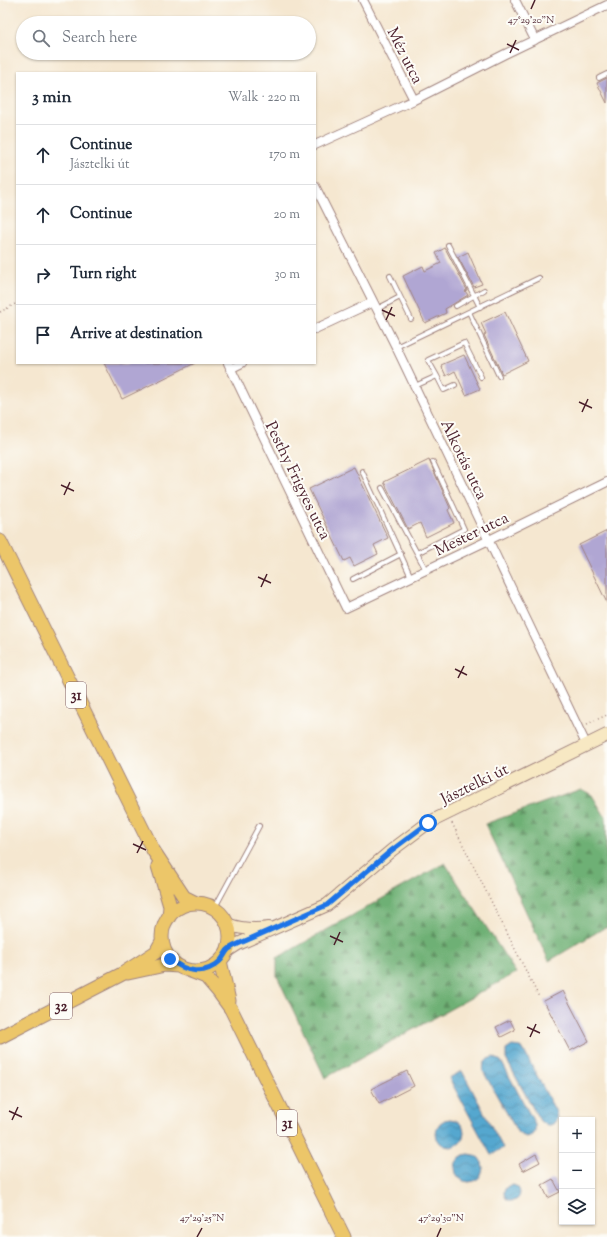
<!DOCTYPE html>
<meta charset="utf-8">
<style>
:root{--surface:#fff;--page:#f6f6f7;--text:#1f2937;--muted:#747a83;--line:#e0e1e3}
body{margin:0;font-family:"Sorts Mill Goudy",serif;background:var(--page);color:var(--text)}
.controls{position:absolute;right:12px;bottom:12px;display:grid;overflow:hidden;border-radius:0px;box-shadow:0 1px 3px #0004}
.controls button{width:36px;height:36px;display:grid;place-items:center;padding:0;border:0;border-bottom:1px solid var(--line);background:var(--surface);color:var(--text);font:20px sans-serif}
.stop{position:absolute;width:12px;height:12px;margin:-9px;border:3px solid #1a73e8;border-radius:50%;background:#fff}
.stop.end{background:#1a73e8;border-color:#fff;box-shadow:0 1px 4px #0008}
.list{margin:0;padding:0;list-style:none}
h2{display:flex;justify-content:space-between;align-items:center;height:52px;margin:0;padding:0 16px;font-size:17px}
h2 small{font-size:13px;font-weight:400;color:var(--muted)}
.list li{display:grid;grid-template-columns:26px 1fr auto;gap:12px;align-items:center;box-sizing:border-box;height:60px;padding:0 16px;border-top:1px solid var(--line)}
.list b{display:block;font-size:15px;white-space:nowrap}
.list p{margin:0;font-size:13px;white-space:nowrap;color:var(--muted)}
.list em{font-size:13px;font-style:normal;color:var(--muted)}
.icon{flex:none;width:22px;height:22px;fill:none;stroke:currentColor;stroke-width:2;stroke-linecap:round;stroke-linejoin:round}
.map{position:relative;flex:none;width:607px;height:1237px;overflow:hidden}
.search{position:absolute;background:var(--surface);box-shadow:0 1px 3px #0004;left:16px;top:16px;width:300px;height:44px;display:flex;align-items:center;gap:10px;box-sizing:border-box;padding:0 14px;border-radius:22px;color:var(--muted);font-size:15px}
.panel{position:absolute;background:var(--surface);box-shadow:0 1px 3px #0004;left:16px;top:72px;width:300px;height:292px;border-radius:0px}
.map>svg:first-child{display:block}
</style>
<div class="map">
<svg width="607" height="1237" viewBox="0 0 607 1237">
<defs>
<pattern id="forest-firs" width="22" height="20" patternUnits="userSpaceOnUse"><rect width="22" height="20" fill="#6eb074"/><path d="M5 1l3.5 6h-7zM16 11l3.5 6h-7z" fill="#5c8f5f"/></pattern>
<pattern id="water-waves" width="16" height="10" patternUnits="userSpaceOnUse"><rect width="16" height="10" fill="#54a7cf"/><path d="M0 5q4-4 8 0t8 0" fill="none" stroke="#4887a8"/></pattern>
</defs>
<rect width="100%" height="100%" fill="#fdfcf7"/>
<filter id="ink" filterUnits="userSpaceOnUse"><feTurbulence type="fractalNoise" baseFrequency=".025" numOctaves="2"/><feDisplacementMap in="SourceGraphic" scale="8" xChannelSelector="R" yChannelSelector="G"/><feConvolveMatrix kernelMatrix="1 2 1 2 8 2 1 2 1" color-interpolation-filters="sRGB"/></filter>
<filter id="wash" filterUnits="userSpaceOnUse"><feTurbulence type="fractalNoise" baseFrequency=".012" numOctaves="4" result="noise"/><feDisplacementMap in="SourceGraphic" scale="16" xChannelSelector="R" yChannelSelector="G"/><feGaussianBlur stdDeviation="0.9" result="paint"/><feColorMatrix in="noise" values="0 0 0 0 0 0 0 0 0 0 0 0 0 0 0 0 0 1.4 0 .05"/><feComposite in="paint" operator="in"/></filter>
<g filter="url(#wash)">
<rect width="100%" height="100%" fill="#f5e7d0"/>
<path fill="url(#forest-firs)" stroke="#5c6850" d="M581 789 592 795 595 800 606 818 607 928H604L549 961 485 824Z
M445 863 516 973 325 1078 277 976V958Z"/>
<path fill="url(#water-waves)" stroke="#4f637d" d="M512 1046 520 1047 523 1049 556 1112 557 1119 553 1124 547 1126 540 1121 506 1059V1050Z
M493 1057 501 1061 535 1124V1131L531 1136 526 1137 518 1133 483 1071 484 1062 488 1059Z
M462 1071 503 1148 491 1155 449 1078Z
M436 1133a14 14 0 1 1 28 0a14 14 0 1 1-28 0Z
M455 1168a14 14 0 1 1 28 0a14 14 0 1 1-28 0Z
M504 1193a8 8 0 1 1 16 0a8 8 0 1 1-16 0Z"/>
<g id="blocks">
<path fill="#b0a6d3" d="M607 78V103L597 83Z
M445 248 467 290 465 291 468 295 445 309 446 313 425 323 403 276 423 266 425 271 441 263 436 253Z
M468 252 482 284 474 287 458 257Z
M505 312 528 361 502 374 484 335 486 334 481 323Z
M464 355 480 389 466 395 455 371 446 376 441 365Z
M104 363H195L122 399Z
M429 460 450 508 448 510 454 523 426 537 420 523 408 529 384 482Z
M354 467 388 538 374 545 378 554 354 566 350 558 344 561 309 489Z
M607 531V603L579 545Z
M563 991 589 1041 570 1051 544 1001Z
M510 1020 515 1030 501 1037 496 1027Z
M407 1071 414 1086 379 1104 371 1089Z
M536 1154 540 1162 523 1171 519 1164Z
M553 1179 560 1192 548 1198 542 1185Z"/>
</g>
</g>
<g filter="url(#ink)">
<use href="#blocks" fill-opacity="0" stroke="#a0837e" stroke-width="1"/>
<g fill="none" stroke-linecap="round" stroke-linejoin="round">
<g stroke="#a0837e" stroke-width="6">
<path id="lane" d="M599 78 607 74
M448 245 480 307
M390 276 411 319
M456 306 484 290
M377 309 400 297
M469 312 499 376
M396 347 539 278
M437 376 444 390 455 385
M415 386 437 376 428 360 464 343 481 377
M362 471 411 577
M382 488 426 570
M417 553 464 529 433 462
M353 579 401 554
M214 909 259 826"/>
</g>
<g stroke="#a0837e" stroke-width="10">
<path id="street" d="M363 0 414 100
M515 0 535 40
M315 145 414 100 505 54 607 5
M315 186 396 347 587 746
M315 329 373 302
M228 363 346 608 489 540 607 482
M230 369 242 363"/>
</g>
<g stroke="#a0837e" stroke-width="14">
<path id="secondary" d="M227 924C240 929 255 930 269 928
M227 951 238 944 327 905 392 850 428 823 607 735"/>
</g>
<g stroke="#a0837e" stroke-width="15">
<path id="primary" d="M0 541 153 850 184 897 196 903
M158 866 170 906 169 917
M162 937a34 34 0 1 1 68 0a34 34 0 1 1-68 0Z
M220 961 229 1001
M188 970 206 977 218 991 231 1009 344 1237
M128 973 165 965 178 966
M0 1037 122 974 156 952 162 941"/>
</g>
<path stroke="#a0837e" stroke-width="1.5" stroke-dasharray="1 3" stroke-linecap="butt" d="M0 312 17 303
M587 724 607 715
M452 823 539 997"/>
<use href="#lane" stroke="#fff" stroke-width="4"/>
<use href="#street" stroke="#fff" stroke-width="8"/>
<use href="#secondary" stroke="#f7e8c3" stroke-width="12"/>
<use href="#primary" stroke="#ecc669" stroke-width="13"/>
</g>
</g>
<g fill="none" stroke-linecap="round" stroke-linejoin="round" filter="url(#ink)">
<path stroke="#1a73e8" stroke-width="5" d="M170 959C185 972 204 976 219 962 223 959 224 955 227 951 229 948 234 946 238 944L327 905 392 850 428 823"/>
</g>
<path fill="none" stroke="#4a1f2b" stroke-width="1.5" d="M531 9 535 0M507 44 519 50M510 53 516 40M382 310 395 316M386 320 392 307M579 402 592 408M582 412 588 399M61 485 74 491M64 495 70 482M258 577 271 583M261 587 267 574M455 669 467 675M458 678 464 666M133 844 146 850M137 853 143 841M330 936 343 942M334 945 340 932M527 1027 540 1033M530 1037 536 1024M9 1111 22 1117M12 1120 18 1107M197 1237 202 1228M437 1237 441 1228"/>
<g text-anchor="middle" stroke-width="4" stroke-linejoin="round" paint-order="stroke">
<g fill="#fdfcf7" stroke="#806168" stroke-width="1">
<rect x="66" y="682" width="20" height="26" rx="3"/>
<rect x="50" y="993" width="22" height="26" rx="3"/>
<rect x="277" y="1110" width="20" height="26" rx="3"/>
</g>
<g font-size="15" font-weight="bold" fill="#4a1f2b">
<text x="76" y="700">31</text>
<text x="61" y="1011">32</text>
<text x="287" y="1128">31</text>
</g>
<g font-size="16" fill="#4a1f2b" stroke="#fdfcf7">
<text transform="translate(406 55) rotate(63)" y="6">Méz utca</text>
<text transform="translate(465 459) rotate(64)" y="6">Alkotás utca</text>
<text transform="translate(299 480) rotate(64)" y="6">Pesthy Frigyes utca</text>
<text transform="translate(471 533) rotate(-26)" y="6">Mester utca</text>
<text transform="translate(474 783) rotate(-26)" y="6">Jásztelki út</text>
</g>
</g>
<g font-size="10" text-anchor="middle" fill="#4a1f2b" stroke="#fdfcf7" stroke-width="4" stroke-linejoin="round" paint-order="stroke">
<text x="531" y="23">47°29'20"N</text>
<text x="202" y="1221">47°29'25"N</text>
<text x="441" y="1221">47°29'30"N</text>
</g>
</svg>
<div class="controls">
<button>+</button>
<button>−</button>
<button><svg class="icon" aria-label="layers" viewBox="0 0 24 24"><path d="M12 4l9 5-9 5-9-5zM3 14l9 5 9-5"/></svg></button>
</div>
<div class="stop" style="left:428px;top:823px"></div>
<div class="stop end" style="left:170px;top:959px"></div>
<div class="search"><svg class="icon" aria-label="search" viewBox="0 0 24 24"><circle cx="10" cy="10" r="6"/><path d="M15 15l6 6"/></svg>Search here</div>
<section class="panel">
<h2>3 min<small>Walk · 220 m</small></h2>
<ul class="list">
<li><svg class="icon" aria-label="ahead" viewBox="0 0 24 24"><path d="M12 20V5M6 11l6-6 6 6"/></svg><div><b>Continue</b><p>Jásztelki út</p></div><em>170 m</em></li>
<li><svg class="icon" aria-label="ahead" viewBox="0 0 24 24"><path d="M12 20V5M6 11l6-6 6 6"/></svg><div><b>Continue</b></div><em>20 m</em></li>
<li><svg class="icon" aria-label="right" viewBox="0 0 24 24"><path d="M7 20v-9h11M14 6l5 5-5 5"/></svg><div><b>Turn right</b></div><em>30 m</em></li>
<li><svg class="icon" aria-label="arrive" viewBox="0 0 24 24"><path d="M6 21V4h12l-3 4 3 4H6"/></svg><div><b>Arrive at destination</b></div></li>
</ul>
</section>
</div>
